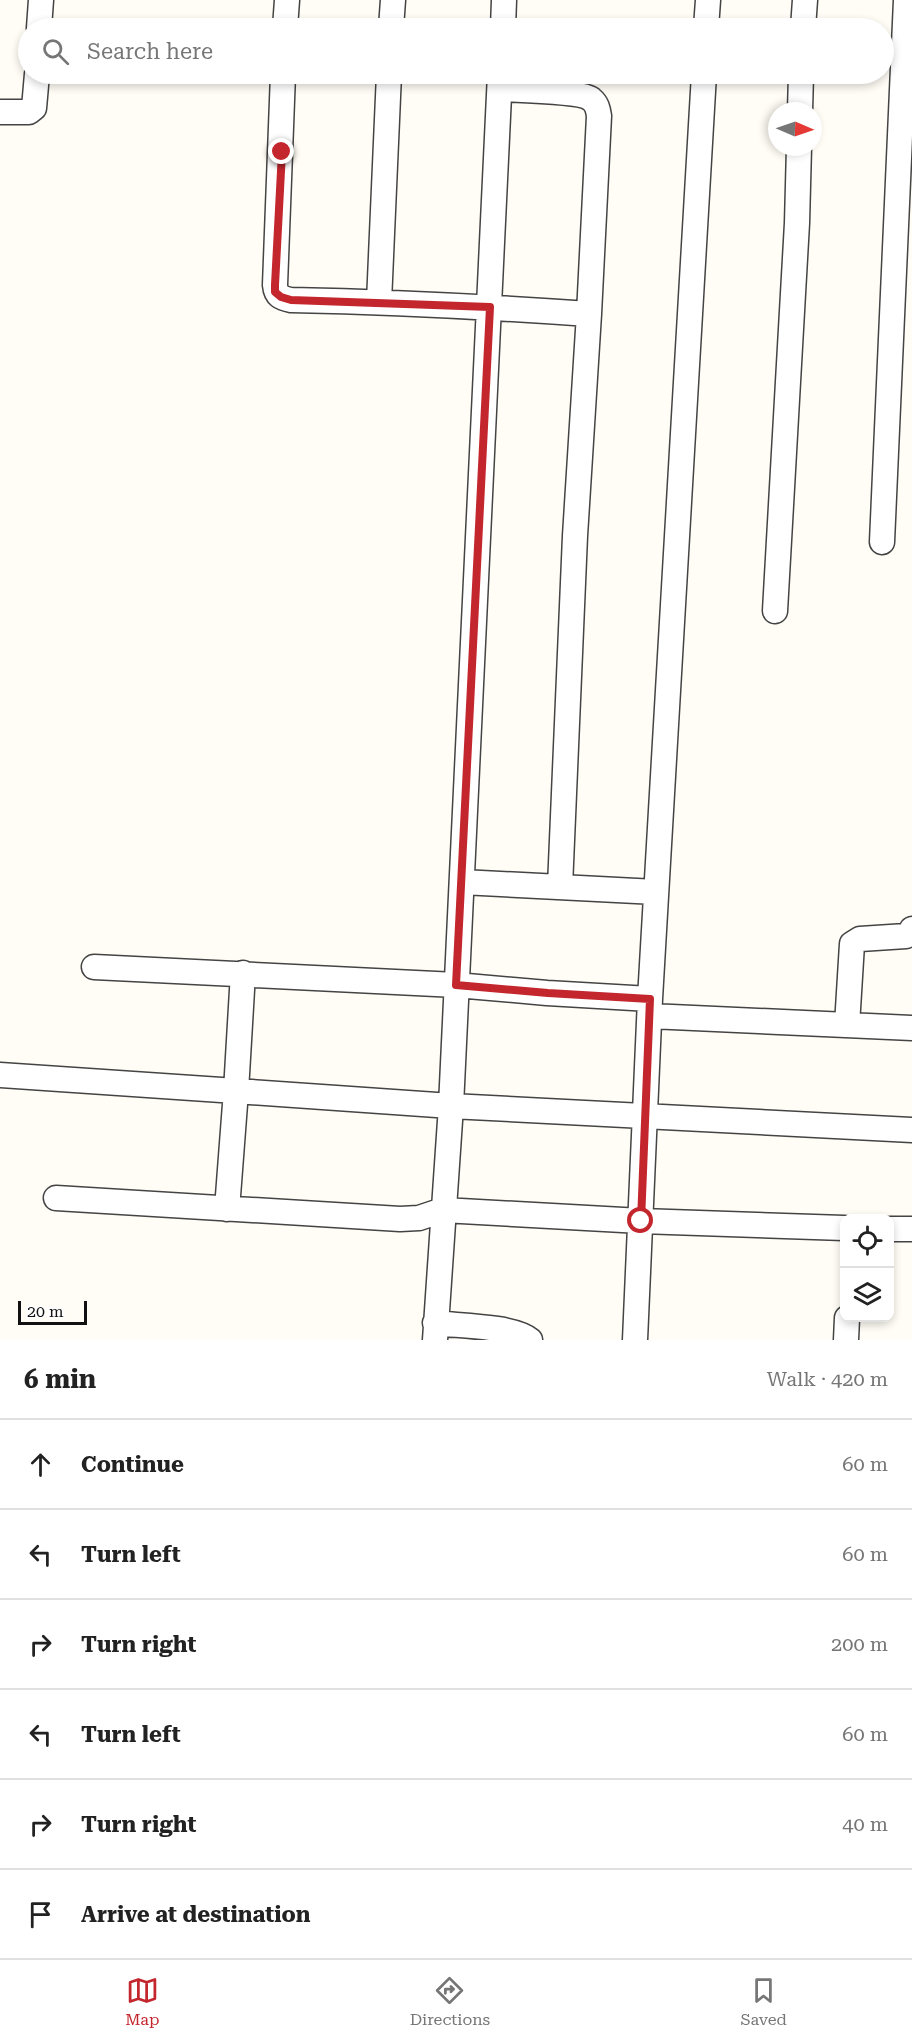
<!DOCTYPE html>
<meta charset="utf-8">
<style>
:root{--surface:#fff;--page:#f2f2f2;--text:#222;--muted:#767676;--line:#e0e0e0;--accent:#c4262e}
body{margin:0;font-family:"Roboto Serif",serif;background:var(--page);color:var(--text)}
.controls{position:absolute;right:18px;bottom:18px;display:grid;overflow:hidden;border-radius:12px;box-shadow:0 3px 9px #0003}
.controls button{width:54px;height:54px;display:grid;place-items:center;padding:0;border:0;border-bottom:2px solid var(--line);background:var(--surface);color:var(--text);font:30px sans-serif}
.compass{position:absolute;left:768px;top:102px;width:54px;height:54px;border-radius:50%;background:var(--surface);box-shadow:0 3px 9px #0003;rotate:92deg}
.scale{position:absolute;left:18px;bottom:15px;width:69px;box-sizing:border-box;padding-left:6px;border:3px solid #111;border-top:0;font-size:16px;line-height:21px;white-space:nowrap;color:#111;-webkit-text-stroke:4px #fff;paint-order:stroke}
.stop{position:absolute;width:18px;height:18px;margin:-14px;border:4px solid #c4262e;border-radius:50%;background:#fff}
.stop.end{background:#c4262e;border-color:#fff;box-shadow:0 2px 6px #0008}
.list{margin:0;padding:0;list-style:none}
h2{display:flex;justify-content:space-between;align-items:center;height:78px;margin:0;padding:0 24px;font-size:26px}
h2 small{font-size:20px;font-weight:400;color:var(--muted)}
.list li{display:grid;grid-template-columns:39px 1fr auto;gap:18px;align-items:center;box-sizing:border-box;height:90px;padding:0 24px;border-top:2px solid var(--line)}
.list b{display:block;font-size:22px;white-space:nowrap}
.list em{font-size:20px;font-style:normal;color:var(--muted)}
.icon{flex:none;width:33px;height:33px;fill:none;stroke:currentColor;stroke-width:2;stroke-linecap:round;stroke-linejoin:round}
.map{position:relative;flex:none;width:912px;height:1340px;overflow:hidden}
.search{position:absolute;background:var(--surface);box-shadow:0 3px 9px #0003;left:18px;right:18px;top:18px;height:66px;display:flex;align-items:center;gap:15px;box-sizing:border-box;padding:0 21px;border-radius:33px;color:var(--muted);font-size:22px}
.sheet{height:618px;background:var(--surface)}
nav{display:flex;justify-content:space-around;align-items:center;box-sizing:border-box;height:84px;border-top:2px solid var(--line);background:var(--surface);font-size:16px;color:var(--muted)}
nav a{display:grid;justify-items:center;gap:3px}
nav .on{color:var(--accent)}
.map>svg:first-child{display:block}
</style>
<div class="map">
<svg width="912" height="1340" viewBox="0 0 912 1340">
<rect width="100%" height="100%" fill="#fffdf5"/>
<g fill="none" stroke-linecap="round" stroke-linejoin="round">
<g stroke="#444" stroke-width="27">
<path id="street" d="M39 28 41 0
M285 28 287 0
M391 28 393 0
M503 28 504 0
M706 28 708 0
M803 28 805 0
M283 74 275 285C276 296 281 298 291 300 391 302 490 307 589 314L575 536 560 887
M500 89C517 90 580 91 591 99 597 104 598 109 599 116L589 314
M800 111 801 74
M0 112H29L34 108 37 74
M379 302 389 74
M882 542 906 0
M775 611 797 223 799 147
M462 882 656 892
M94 967 456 985 547 993 650 999
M243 973 236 1091 451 1106 912 1130
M650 1016 912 1028
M847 1025 852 944 860 939 906 936 911 933 912 929
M0 1075 236 1091 227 1209
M56 1198 400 1219 419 1218 443 1210 641 1221 844 1228
M890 1229H912
M435 1323C458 1326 514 1326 530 1340
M435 1340 451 1106 500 74
M635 1340 650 999 704 74
M846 1340 847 1318"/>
</g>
<use href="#street" stroke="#fff" stroke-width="24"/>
</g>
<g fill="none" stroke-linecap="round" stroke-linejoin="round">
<path stroke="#c4262e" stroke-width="8" d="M282 152 275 285V292L281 297 291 300 490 307 456 985 548 993 650 999 641 1221"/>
</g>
</svg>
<div class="controls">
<button><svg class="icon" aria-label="locate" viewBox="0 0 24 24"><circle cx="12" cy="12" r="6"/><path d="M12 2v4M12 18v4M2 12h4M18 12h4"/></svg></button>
<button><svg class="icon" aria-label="layers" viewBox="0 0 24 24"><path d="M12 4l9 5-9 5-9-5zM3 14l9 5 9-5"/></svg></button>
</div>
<svg class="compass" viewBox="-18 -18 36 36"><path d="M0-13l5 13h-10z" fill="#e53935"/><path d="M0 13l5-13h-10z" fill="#767676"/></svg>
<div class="scale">20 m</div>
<div class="stop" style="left:641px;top:1221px"></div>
<div class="stop end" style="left:282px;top:152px"></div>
<div class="search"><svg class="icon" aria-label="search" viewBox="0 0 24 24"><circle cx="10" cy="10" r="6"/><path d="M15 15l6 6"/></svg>Search here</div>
</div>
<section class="sheet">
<h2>6 min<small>Walk · 420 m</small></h2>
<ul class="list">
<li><svg class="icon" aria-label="ahead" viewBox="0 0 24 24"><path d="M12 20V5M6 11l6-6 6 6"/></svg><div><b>Continue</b></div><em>60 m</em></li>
<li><svg class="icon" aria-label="left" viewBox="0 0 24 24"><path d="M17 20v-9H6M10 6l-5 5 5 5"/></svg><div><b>Turn left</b></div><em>60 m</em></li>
<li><svg class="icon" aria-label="right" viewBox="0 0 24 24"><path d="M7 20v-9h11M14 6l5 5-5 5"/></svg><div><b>Turn right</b></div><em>200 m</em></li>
<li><svg class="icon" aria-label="left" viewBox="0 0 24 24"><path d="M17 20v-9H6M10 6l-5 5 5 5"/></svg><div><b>Turn left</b></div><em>60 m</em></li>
<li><svg class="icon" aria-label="right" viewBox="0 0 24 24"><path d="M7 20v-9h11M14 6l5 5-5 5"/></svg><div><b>Turn right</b></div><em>40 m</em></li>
<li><svg class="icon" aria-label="arrive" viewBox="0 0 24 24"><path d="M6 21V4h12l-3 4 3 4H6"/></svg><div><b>Arrive at destination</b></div></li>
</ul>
</section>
<nav>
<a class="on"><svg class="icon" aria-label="map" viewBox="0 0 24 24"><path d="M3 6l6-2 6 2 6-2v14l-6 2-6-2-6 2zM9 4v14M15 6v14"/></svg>Map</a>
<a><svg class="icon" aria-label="directions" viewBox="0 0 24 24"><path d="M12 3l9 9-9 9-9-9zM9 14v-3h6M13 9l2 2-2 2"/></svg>Directions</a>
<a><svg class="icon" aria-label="saved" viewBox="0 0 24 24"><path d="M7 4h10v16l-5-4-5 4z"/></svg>Saved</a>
</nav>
